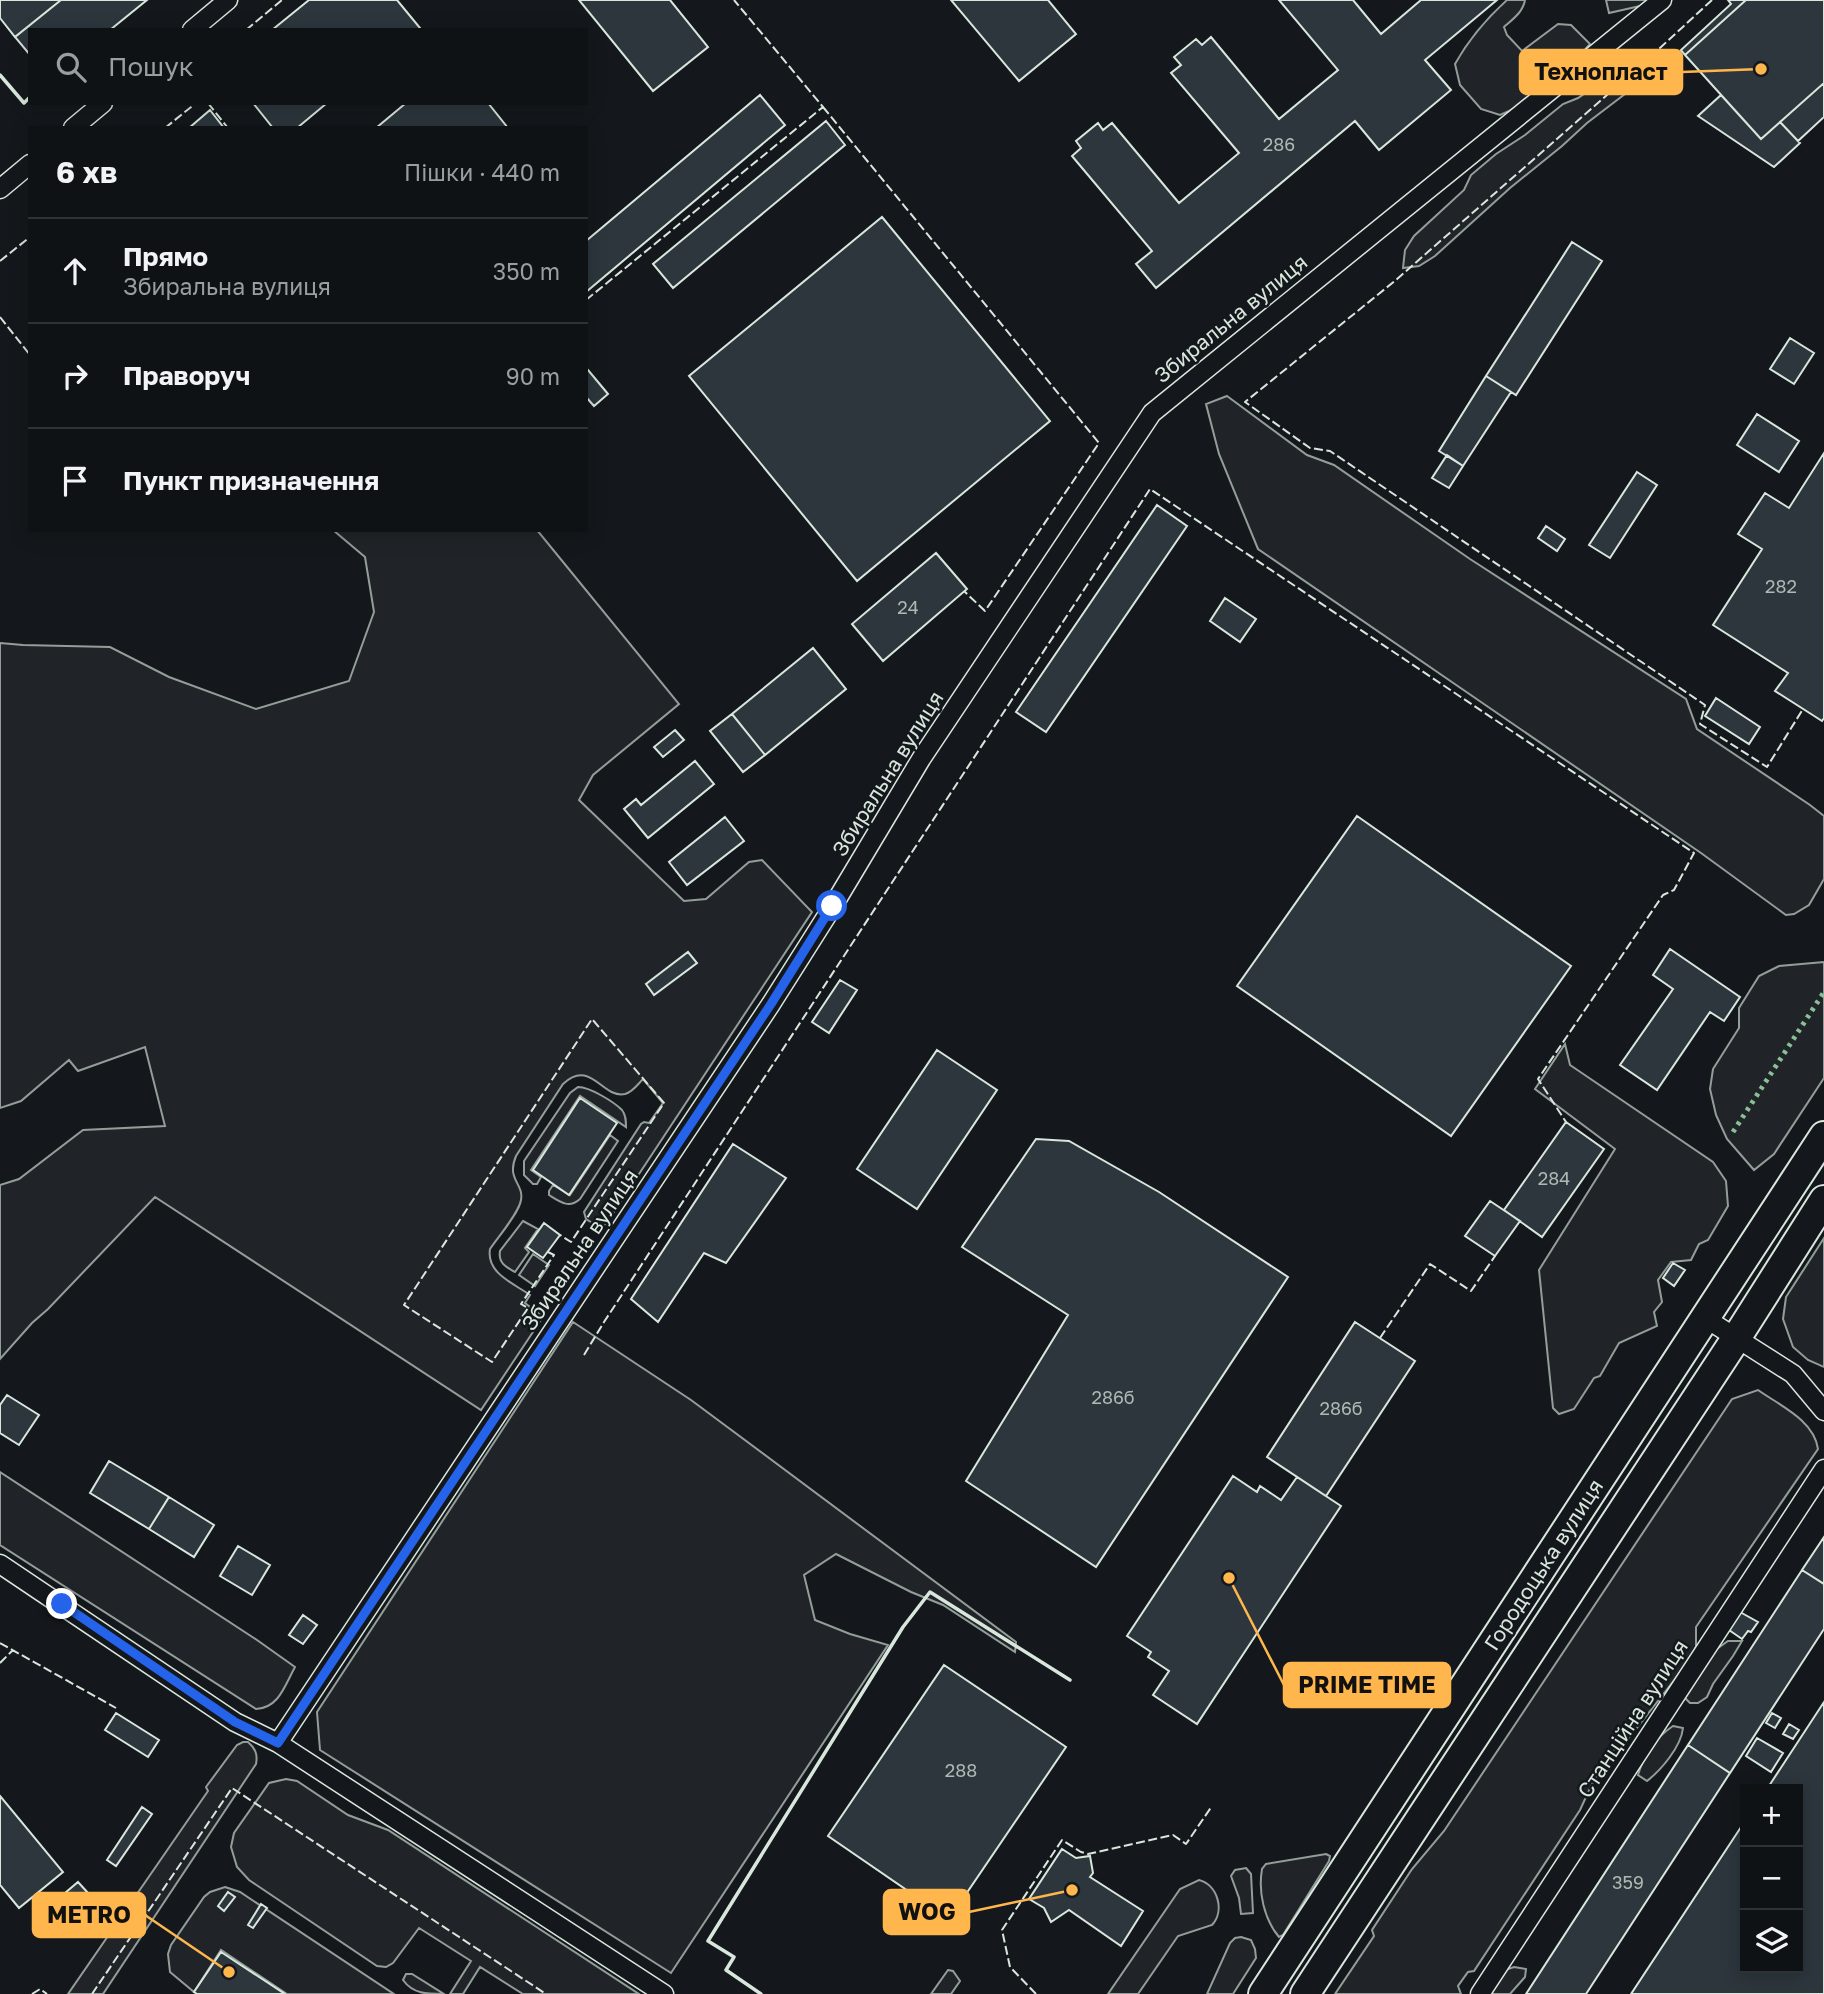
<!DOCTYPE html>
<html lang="uk">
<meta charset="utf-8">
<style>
:root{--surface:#0f1215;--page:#1d2022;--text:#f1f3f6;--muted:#9b9ea0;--line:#2f3234}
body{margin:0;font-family:"Golos Text",sans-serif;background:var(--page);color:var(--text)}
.controls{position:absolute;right:21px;bottom:21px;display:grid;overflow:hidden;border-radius:0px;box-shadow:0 4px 18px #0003}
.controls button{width:63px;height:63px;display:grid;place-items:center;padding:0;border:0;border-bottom:2px solid var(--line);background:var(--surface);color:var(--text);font:35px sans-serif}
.stop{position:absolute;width:21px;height:21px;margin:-16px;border:5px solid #2563eb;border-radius:50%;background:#fff}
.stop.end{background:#2563eb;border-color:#fff;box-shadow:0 2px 7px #0008}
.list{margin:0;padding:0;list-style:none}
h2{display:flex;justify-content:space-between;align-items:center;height:91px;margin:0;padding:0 28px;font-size:30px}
h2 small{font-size:23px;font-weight:400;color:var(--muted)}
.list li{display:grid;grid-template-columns:46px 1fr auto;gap:21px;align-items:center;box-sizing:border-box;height:105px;padding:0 28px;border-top:2px solid var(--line)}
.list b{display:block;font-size:26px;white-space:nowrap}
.list p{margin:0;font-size:23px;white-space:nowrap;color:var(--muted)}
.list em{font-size:23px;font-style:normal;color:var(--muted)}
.icon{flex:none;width:38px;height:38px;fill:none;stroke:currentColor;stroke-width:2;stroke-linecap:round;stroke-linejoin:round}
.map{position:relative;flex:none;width:1824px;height:1994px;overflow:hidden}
.search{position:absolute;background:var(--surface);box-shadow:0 4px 18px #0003;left:28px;top:28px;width:560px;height:77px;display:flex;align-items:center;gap:18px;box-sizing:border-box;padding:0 24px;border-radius:0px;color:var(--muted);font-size:26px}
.panel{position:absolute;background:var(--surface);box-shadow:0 4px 18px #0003;left:28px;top:126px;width:560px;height:406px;border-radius:0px}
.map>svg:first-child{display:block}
</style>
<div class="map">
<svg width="1824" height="1994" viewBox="0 0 1824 1994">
<rect width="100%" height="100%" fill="#14181c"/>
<path fill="#202428" stroke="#939e99" stroke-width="2" d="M1507 0H1525C1523 12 1513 19 1504 27L1507 35 1522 51 1558 24 1571 25 1590 44 1570 66 1550 78 1516 108 1500 115 1481 109 1460 85 1455 64C1469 39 1486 19 1507 0Z
M1606 0H1649L1640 6 1609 13Z
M1623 76 1629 91 1587 123 1562 146 1510 188 1435 256 1419 266 1403 268 1405 250 1414 236 1464 190 1471 175 1496 154 1525 135 1563 104 1578 98 1606 79Z
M1227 396 1307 455 1334 465 1470 559 1686 699 1697 729 1810 805 1824 816V879L1809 905 1794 914 1786 915 1701 853 1258 549 1219 454 1206 404Z
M333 530H537L679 704 593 775 579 800 684 901 706 899 749 862 762 860 812 912 606 1224 599 1227 586 1219 584 1212 641 1124 644 1122 649 1123 663 1103 643 1079C638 1084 633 1092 625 1094 602 1099 591 1058 563 1084L516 1156C506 1180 524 1183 521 1200 519 1213 498 1237 490 1249 486 1273 513 1283 530 1295L525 1303 543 1317 481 1410 155 1197 48 1309 32 1323 0 1359V1185L19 1179 83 1130 165 1126 145 1047 78 1071 69 1060 21 1101 0 1108V643L23 645 110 647 169 677 256 709 349 681 374 612 365 557Z
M1824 962V1078L1774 1154 1754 1170 1727 1139 1716 1115 1710 1089 1713 1069 1739 1028V1008L1759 976 1779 966Z
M1565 1044 1570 1065 1713 1162 1726 1181 1728 1206 1708 1240 1699 1244 1691 1260 1671 1262 1658 1280 1662 1302 1654 1312 1657 1326 1619 1343 1600 1376 1594 1378 1574 1409 1559 1414 1553 1408 1539 1270 1615 1149 1535 1089Z
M578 1087C590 1087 614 1102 622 1110 626 1115 626 1121 626 1127L580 1096 531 1170 541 1177 537 1184H533L524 1175V1161L570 1093Z
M610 1135 618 1141 580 1199C569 1209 560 1202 549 1195V1191L553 1185 570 1195Z
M523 1221 538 1229 525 1248 529 1252 515 1272C506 1267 498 1263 500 1251Z
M1824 1238V1367L1808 1360 1793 1347 1783 1319 1786 1297Z
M533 1254 549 1265 535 1286 519 1275Z
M573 1322 691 1400 1016 1642 1015 1652 943 1605 911 1592 836 1554 804 1575 815 1620 850 1634 888 1645 671 1973 320 1750 317 1712Z
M1758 1390C1779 1405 1814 1420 1818 1449L1696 1627V1647L1690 1660 1625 1743 1618 1744 1592 1784 1580 1810 1474 1971 1468 1972 1458 1986 1461 1994H1335L1374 1936 1372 1930 1412 1869 1444 1831 1732 1399Z
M0 1472 257 1640 295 1667C285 1685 279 1708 256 1709L0 1545Z
M1728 1641H1742L1733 1656 1713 1684 1707 1697 1698 1703H1690L1684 1697 1714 1651Z
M1673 1726 1683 1728C1681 1747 1661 1770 1647 1781L1638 1775C1644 1755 1655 1738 1673 1726Z
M243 1742H248C255 1748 258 1754 256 1764L103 1994H68L208 1791 206 1787 237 1745Z
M286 1779 297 1781 348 1815 388 1830 639 1994H523L480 1967 463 1994H450L471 1961 419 1928 393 1963 386 1967 377 1966 249 1880 237 1867 231 1847 234 1833 269 1783Z
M1326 1854 1330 1856 1329 1861 1283 1935 1279 1937C1264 1919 1258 1892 1262 1869L1266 1864Z
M1246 1868 1251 1874 1253 1913 1241 1914 1239 1898 1231 1876 1235 1870Z
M1199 1880C1218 1885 1225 1911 1212 1925L1178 1936 1138 1994H1108L1180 1889Z
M225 1887 240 1892 394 1994H287L221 1950 194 1992 170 1972 168 1954 171 1945 204 1897 210 1892Z
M1241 1937 1251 1940 1255 1949 1256 1958 1233 1994H1207L1230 1943 1235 1938Z
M1514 1967 1526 1969 1525 1977 1510 1994H1487L1505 1970Z
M948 1970 953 1971 960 1981 951 1994H931Z
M406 1974H412L444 1994C427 1994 413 1994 403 1980Z"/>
<path fill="#2c363c" stroke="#d8e6dc" stroke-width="2" d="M0 0H61L15 37 0 18Z
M61 0H147L110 30H30V55L15 37Z
M309 0H397L420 28 418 30H272Z
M579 0H670L708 47 653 91Z
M951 0H1048L1076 34 1019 81Z
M1279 0H1353L1381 34 1421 0H1497L1425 60 1451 90 1379 150 1355 121 1156 288 1136 264 1152 251 1072 156 1081 148 1076 141 1098 123 1103 130 1112 123 1179 203 1239 153 1171 73 1181 65 1174 57 1196 39 1202 45 1211 37 1279 119 1338 70Z
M1728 0H1746L1685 55 1681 50 1731 4Z
M1746 0H1824V83L1761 139 1685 55Z
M1824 83V117L1798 141 1780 122Z
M760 95 785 125 586 292V241Z
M1721 95 1761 139 1780 122 1800 143 1774 167 1698 116Z
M253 103H327L297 128H273Z
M406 103H488L508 128H376Z
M210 110 224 128H189Z
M826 121 845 145 673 288 653 264Z
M882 217 1050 421 857 581 689 376Z
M1572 242 1602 261 1516 395 1486 376Z
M1790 338 1814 353 1794 384 1770 369Z
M588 370 608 394 594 406 586 397V371Z
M1486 376 1511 392 1463 466 1439 451Z
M1757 414 1799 441 1779 472 1737 445Z
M1824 453V718L1822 721 1775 691 1788 673 1713 625 1762 549 1738 534 1765 493 1789 508Z
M1447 455 1463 466 1449 488 1432 478Z
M1637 472 1657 485 1610 558 1589 545Z
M1157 505 1187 526 1046 732 1016 712Z
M1546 526 1565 539 1557 551 1538 538Z
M936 553 967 589 883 661 852 624Z
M1225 598 1256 619 1240 642 1210 621Z
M813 648 846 689 765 755 732 714Z
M1716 698 1760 727 1749 744 1705 716Z
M732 714 765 755 743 772 710 731Z
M675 730 684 740 663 757 654 747Z
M695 761 714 784 648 838 624 809 636 799 641 805Z
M1357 816 1571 966 1451 1136 1237 986Z
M725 817 744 841 687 885 669 862Z
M1670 949 1740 997 1724 1021 1710 1012 1657 1090 1620 1065 1673 989 1653 975Z
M688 952 697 963 654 995 646 984Z
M840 980 857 990 829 1033 812 1022Z
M937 1050 997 1090 917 1209 857 1169Z
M580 1098 617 1123 569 1195 533 1170Z
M1566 1122 1604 1149 1542 1237 1504 1210Z
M1036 1139 1069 1141 1159 1192 1288 1277 1096 1567 966 1481 1068 1315 962 1247Z
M733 1144 786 1178 726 1263 704 1253 658 1322 631 1299Z
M1490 1201 1520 1221 1495 1256 1465 1236Z
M544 1223 560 1235 543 1258 527 1247Z
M1673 1263 1685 1270 1674 1286 1663 1278Z
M1355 1322 1415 1361 1326 1496 1267 1457Z
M7 1395 39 1415 19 1445 0 1433V1405Z
M109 1461 169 1497 149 1529 90 1493Z
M1233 1476 1257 1492 1260 1486 1281 1500 1297 1477 1341 1506 1197 1724 1153 1695 1169 1671 1148 1657 1151 1652 1127 1636Z
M169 1497 214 1525 194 1557 149 1529Z
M1824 1537V1584L1802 1570Z
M238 1546 270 1565 252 1595 220 1576Z
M1802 1570 1824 1584V1629L1730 1773 1688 1745Z
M1740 1612 1758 1622 1751 1632 1748 1631 1742 1639 1729 1630Z
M303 1615 317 1625 303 1644 289 1635Z
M944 1665 1066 1747 949 1919 828 1836Z
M1824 1702V1994H1631L1745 1821V1968H1798V1789H1767Z
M116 1713 159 1740 148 1757 105 1730Z
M1772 1713 1781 1718 1775 1728 1766 1723Z
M1789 1724 1799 1730 1793 1739 1783 1734Z
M1757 1738 1783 1753 1771 1772 1746 1756Z
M1688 1745 1730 1773 1586 1994H1526Z
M0 1796 63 1872 19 1908 0 1885Z
M142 1807 152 1814 116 1866 107 1860Z
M1062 1849 1076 1858 1090 1856 1093 1873 1090 1877 1143 1911 1121 1946 1069 1910 1051 1922 1044 1908 1029 1899Z
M78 1882 88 1893 62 1915 52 1904Z
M228 1892 235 1897 224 1911 218 1906Z
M261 1904 267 1908 253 1928 248 1925Z
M221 1952 285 1994H197L194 1992Z"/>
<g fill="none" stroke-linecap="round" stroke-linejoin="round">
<g stroke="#d8e6dc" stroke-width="21">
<path id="minor" d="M192 30 228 0
M73 128 103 103
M0 189 30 164
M1705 1318 1793 1374 1824 1411
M0 1564 235 1722 278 1743 664 1994
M278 1743 771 1004 833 906 921 759 1152 413 1662 0
M1480 1994 1824 1469"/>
</g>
<g stroke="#d8e6dc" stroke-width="32">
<path id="primary" d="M1263 1994 1824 1136
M1305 1994 1737 1337 1824 1200"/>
</g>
<use href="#minor" stroke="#14181c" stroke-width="18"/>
<use href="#primary" stroke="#14181c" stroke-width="28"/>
<path stroke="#8ac095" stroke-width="5" stroke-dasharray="3.5 5" stroke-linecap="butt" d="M1733 1132 1824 992"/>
<path stroke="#d8e6dc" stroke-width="2" stroke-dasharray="9 3.5" stroke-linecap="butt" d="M1712 0 1648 59 1396 280 1245 402 1310 448 1330 451 1705 705 1700 724 1767 767 1803 709
M246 30 282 0
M208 103 228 128
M823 107 1099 443 985 611 964 591
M165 128 196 103
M0 261 30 237
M586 300 823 107 734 0
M0 317 30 355
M548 1252 554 1255 521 1304 528 1308 492 1362 404 1305 592 1019 664 1103 571 1242 560 1235
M1380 1338 1430 1264 1471 1291 1495 1256
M584 1355 604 1322 1150 489 1694 853 1674 890 1663 895 1538 1079 1566 1122
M0 1643 116 1708
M0 1663 13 1650
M32 1994 40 1989 47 1994
M92 1994 232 1788 546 1994
M1036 1994 1010 1967 1002 1930 1062 1840 1081 1852 1088 1854 1173 1835 1186 1844 1212 1806"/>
<path stroke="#d8e6dc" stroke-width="3.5" d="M0 75 24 103 30 97
M761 1994 726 1970 734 1957 708 1941 903 1627 930 1592 1070 1680"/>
</g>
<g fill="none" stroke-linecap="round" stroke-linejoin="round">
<path stroke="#2563eb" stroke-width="9" d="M62 1604 235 1722 278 1743 771 1004 832 906"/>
</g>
<g text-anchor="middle" stroke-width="5" stroke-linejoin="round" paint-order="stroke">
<g font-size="18" fill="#adbab4">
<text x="1279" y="151">286</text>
<text x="1781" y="593">282</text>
<text x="908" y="614">24</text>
<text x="1554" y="1185">284</text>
<text x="1113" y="1404">286б</text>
<text x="1341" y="1415">286б</text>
<text x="961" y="1777">288</text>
<text x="1628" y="1889">359</text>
</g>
<g font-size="21" fill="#d8e6dc" stroke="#14181c">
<text transform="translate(1231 319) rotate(-39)" y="7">Збиральна вулиця</text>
<text transform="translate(888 774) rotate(-58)" y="7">Збиральна вулиця</text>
<text transform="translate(580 1250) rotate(-56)" y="7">Збиральна вулиця</text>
<text transform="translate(1544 1565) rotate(-57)" y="7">Городоцька вулиця</text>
<text transform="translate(1633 1719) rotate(-57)" y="7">Станційна вулиця</text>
</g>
</g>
<path fill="none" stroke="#ffb74d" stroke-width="2.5" d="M1761 69L1682 72M1229 1578L1284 1685M1072 1890L969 1912M229 1972L145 1915"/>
<g fill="#ffb74d" stroke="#14181c" stroke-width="2.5">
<circle cx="1761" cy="69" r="7"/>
<circle cx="1229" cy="1578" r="7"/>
<circle cx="1072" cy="1890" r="7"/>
<circle cx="229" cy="1972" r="7"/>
</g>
<g fill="#ffb74d" stroke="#ffb74d" stroke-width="2.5">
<rect x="1520" y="50" width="162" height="44" rx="7"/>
<rect x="1284" y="1663" width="166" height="44" rx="7"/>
<rect x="884" y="1890" width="85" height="44" rx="7"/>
<rect x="33" y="1893" width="112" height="44" rx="7"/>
</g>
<g font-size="23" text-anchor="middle" font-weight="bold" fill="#111">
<text x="1601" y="80">Технопласт</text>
<text x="1367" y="1693">PRIME TIME</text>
<text x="927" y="1920">WOG</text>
<text x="89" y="1923">METRO</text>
</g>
</svg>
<div class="controls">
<button>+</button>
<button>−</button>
<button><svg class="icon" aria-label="layers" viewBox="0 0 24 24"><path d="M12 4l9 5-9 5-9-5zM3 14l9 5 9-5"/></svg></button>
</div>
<div class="stop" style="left:832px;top:906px"></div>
<div class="stop end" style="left:62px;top:1604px"></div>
<div class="search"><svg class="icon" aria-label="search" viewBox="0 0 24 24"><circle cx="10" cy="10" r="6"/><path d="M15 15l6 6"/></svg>Пошук</div>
<section class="panel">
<h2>6 хв<small>Пішки · 440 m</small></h2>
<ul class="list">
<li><svg class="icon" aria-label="ahead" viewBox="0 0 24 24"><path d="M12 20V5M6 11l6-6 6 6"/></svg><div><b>Прямо</b><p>Збиральна вулиця</p></div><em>350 m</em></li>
<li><svg class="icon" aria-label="right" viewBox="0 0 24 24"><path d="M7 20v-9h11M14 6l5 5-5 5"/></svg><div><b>Праворуч</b></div><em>90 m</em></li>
<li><svg class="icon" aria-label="arrive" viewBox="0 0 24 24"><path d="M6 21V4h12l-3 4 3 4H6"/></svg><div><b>Пункт призначення</b></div></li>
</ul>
</section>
</div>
